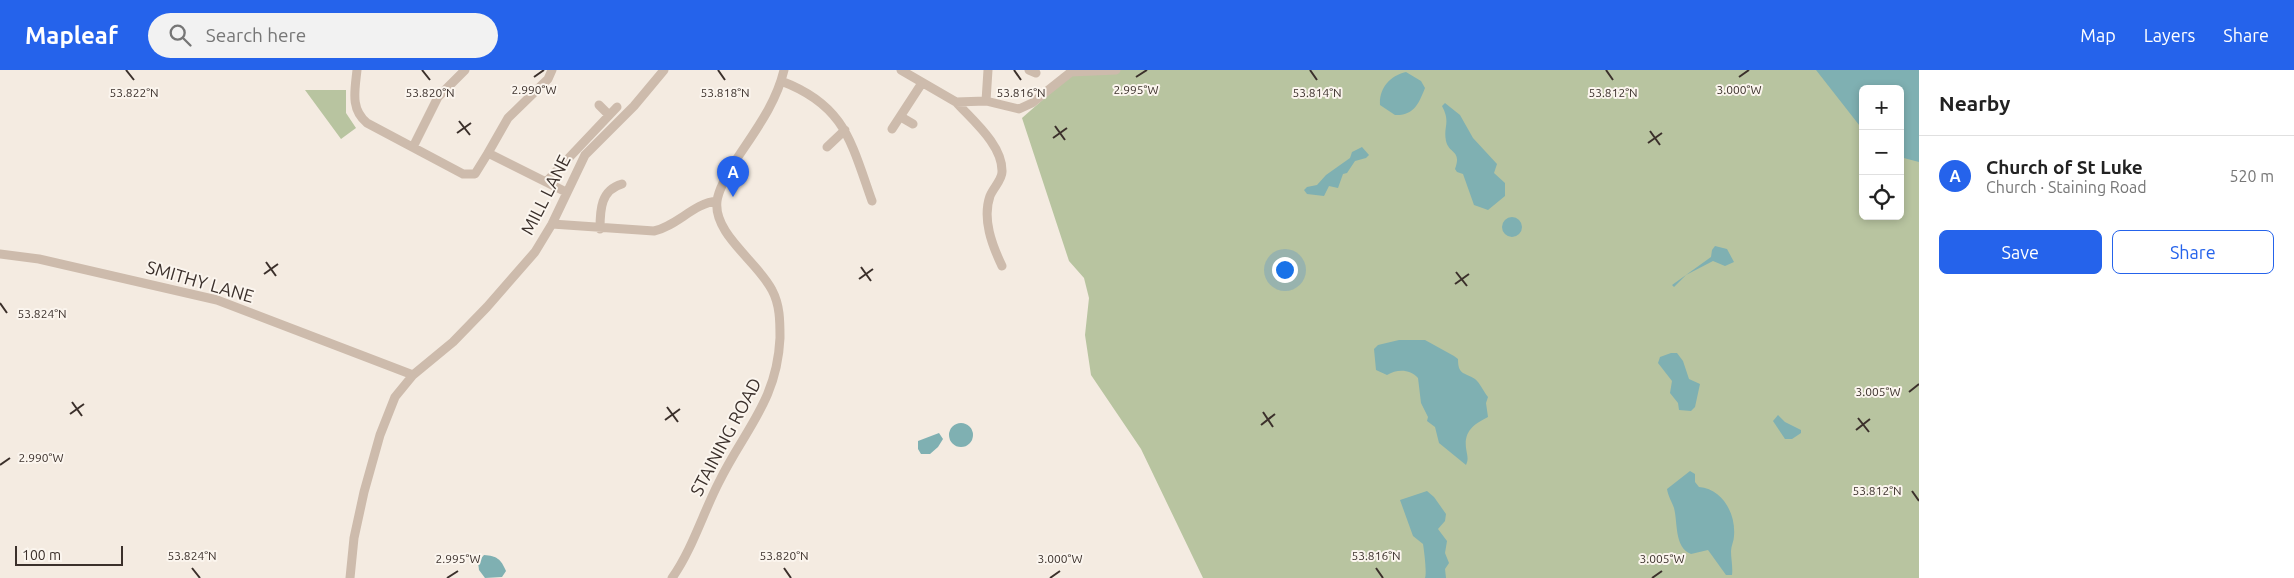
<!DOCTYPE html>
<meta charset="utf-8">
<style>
:root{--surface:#fff;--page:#f2f2f2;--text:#222;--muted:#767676;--line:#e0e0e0;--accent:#2563eb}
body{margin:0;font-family:Ubuntu,sans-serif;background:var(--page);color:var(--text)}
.controls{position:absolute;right:15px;top:15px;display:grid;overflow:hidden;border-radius:8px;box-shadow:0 2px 8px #0003}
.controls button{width:45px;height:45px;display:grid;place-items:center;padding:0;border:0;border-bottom:1px solid var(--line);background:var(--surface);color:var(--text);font:25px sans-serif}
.scale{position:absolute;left:15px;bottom:12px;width:108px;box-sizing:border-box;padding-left:5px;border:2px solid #3b302b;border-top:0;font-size:14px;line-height:18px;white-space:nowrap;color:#3b302b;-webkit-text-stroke:4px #fbf5ee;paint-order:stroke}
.you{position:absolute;left:1284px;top:199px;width:18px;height:18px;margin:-12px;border:4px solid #fff;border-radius:50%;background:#1a73e8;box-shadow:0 0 0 8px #1a73e833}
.badge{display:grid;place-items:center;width:32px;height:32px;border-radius:50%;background:var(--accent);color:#fff;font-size:16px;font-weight:700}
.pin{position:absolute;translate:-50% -41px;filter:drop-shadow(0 1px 2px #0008)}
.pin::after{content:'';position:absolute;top:26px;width:18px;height:15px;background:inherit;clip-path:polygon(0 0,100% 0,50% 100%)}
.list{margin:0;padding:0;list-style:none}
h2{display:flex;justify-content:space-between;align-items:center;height:65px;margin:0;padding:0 20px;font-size:21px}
h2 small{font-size:16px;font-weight:400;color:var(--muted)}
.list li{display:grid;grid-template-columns:32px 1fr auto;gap:15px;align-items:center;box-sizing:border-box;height:80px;padding:0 20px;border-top:1px solid var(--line)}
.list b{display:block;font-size:19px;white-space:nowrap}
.list p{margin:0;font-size:16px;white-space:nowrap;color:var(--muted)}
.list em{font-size:16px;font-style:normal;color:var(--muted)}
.actions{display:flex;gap:10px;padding:15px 20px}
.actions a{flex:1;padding:11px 0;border:1px solid var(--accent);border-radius:8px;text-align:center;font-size:18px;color:var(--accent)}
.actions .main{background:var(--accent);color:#fff}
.icon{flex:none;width:28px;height:28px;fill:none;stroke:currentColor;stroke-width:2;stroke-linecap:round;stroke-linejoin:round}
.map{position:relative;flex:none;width:1919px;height:508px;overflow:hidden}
header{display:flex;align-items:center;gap:30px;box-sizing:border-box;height:70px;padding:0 25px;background:var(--accent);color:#fff}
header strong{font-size:24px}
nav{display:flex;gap:28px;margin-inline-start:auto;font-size:18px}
.search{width:350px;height:45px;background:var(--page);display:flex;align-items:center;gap:12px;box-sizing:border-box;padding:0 18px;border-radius:28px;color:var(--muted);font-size:19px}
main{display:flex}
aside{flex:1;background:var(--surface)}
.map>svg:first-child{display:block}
</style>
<header>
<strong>Mapleaf</strong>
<div class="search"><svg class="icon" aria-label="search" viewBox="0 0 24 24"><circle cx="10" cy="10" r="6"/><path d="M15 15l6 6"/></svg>Search here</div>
<nav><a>Map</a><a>Layers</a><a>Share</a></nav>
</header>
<main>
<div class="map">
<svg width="1919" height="508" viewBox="0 0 1919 508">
<rect width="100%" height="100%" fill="#f4ebe1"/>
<path fill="#b8c4a0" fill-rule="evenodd" d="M1071 0H1919V508H1203L1141 379 1091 305 1085 265 1089 228 1084 208 1069 191 1022 48 1063 12ZM1863 19H1900V146H1863Z
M305 20H346V43L356 58 341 69Z"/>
<path fill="#7fb0b2" d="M1816 0H1919V92L1900 87V19H1863V60Z
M1406 2 1421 11 1425 18C1419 33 1414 46 1395 45L1380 35C1379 19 1389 6 1406 2Z
M1445 33 1460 45 1473 68 1497 94 1494 103 1505 113V126L1488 140 1474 135 1463 104 1457 102 1455 99C1462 80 1449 84 1446 71 1443 56 1451 53 1442 36Z
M1362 77 1369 85 1366 88 1355 91 1347 103 1343 104 1338 118 1329 116 1324 126 1307 124 1304 120 1307 117 1317 115 1326 105 1350 88 1352 82Z
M1502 157a10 10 0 1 1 20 0a10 10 0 1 1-20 0Z
M1715 176 1727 179 1734 192 1725 196 1713 191 1686 205 1674 217 1672 215 1711 187 1712 180Z
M1399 270H1425L1454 286 1458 289C1458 305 1464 302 1475 309 1480 313 1484 322 1488 327L1486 333 1488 347C1474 354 1464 361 1466 378 1467 385 1469 389 1466 395L1439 373 1435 357 1427 351 1428 347 1421 333 1418 308C1410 299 1397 299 1387 305L1376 300 1374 279 1378 275Z
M1671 283H1677L1683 291 1689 309 1700 314 1695 337 1691 341 1679 340 1678 333 1670 323 1672 311 1658 293 1660 287Z
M1778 345 1785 352 1801 360V363L1792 369H1785L1773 351Z
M949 365a12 12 0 1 1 24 0a12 12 0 1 1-24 0Z
M939 363 943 369 938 377 930 384H921L918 379V371Z
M1690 401 1695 404V412L1699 417C1722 419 1736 443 1734 466 1734 471 1731 476 1731 481 1731 489 1733 497 1732 505H1726L1708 480 1691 484C1674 477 1678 453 1674 438 1672 432 1668 426 1667 419Z
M1427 421 1434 427 1446 444 1445 451 1438 459 1447 471 1445 483 1449 493 1445 499 1446 508H1425C1427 503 1424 480 1423 474L1413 466 1400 430Z
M484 485C497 486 501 489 506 501L502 507 485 508 479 500 478 492Z"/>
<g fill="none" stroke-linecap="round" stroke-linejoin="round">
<path stroke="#cdbbac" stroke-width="9" d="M357 0C355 20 350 39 367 53L463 104H475L488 83 566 122
M901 0 956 32 986 31 1019 39 1032 33 1071 2 1116 0
M1029 0 1036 3
M781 11C845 35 851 72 872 131
M986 31 988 0
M956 32C972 50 1003 75 1002 102 1002 110 993 118 990 126 982 149 992 175 1002 196
M599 35 609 45
M901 47 913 54
M892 59 922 13
M413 77 438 27 465 0
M827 77 845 60
M488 83 508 48 548 9 552 0
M546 112 617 37
M552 154 654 161C677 156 694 133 717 131
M600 159C600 139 601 120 622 114
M0 184 39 189 217 230 413 305
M350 508 354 468 364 422 380 365 395 327 413 305 453 272 487 237 535 182 552 154 585 85 634 36 664 0
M672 508C692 480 703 443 719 412 745 359 777 331 780 268 780 251 780 235 772 220 758 192 713 164 717 131 719 117 729 102 736 90 755 61 776 34 784 0"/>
</g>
<path fill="none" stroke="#3b302b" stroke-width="2" d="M126 0 134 10M422 0 430 10M718 0 725 10M1014 0 1021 10M1310 0 1317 10M1606 0 1613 10M534 7 544 0M1136 7 1147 0M1739 7 1749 0M459 51 470 65M1055 56 1065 70M1650 61 1660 75M457 63 471 53M1053 68 1067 58M1648 73 1662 63M266 192 276 206M861 197 871 211M1456 202 1467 216M264 204 278 194M859 209 873 199M1455 214 1469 204M0 233 7 243M1909 322 1919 314M72 332 82 346M667 337 678 352M1263 342 1273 357M70 344 84 334M1858 348 1869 362M665 350 680 339M1261 355 1275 344M1856 360 1870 349M0 395 10 388M1912 421 1919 431M192 498 200 508M784 498 791 508M1376 498 1383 508M447 508 458 501M1050 508 1060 501M1652 508 1662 501"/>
<g text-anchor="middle" stroke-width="4" stroke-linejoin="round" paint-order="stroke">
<g font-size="18" fill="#3b302b" stroke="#fbf5ee">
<text transform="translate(546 125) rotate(-63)" y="6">MILL LANE</text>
<text transform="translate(200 212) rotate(16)" y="6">SMITHY LANE</text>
<text transform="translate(726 367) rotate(-62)" y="6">STAINING ROAD</text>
</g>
</g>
<g font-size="12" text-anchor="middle" fill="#3b302b" stroke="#fbf5ee" stroke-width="4" stroke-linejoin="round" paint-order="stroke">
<text x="534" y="24">2.990°W</text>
<text x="1136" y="24">2.995°W</text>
<text x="1739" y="24">3.000°W</text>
<text x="134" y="27">53.822°N</text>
<text x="430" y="27">53.820°N</text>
<text x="725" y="27">53.818°N</text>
<text x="1021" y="27">53.816°N</text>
<text x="1317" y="27">53.814°N</text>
<text x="1613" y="27">53.812°N</text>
<text x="42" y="248">53.824°N</text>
<text x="1878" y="326">3.005°W</text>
<text x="41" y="392">2.990°W</text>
<text x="1877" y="425">53.812°N</text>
<text x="192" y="490">53.824°N</text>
<text x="784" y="490">53.820°N</text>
<text x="1376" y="490">53.816°N</text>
<text x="458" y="493">2.995°W</text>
<text x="1060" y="493">3.000°W</text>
<text x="1662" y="493">3.005°W</text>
</g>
</svg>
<div class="controls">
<button>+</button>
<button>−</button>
<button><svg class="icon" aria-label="locate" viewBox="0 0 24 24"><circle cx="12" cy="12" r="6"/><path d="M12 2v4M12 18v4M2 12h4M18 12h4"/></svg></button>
</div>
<div class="scale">100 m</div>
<div class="you"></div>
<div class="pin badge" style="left:733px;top:127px">A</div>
</div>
<aside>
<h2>Nearby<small></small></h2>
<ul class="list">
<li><span class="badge">A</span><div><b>Church of St Luke</b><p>Church · Staining Road</p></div><em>520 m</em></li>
</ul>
<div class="actions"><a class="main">Save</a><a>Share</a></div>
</aside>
</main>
